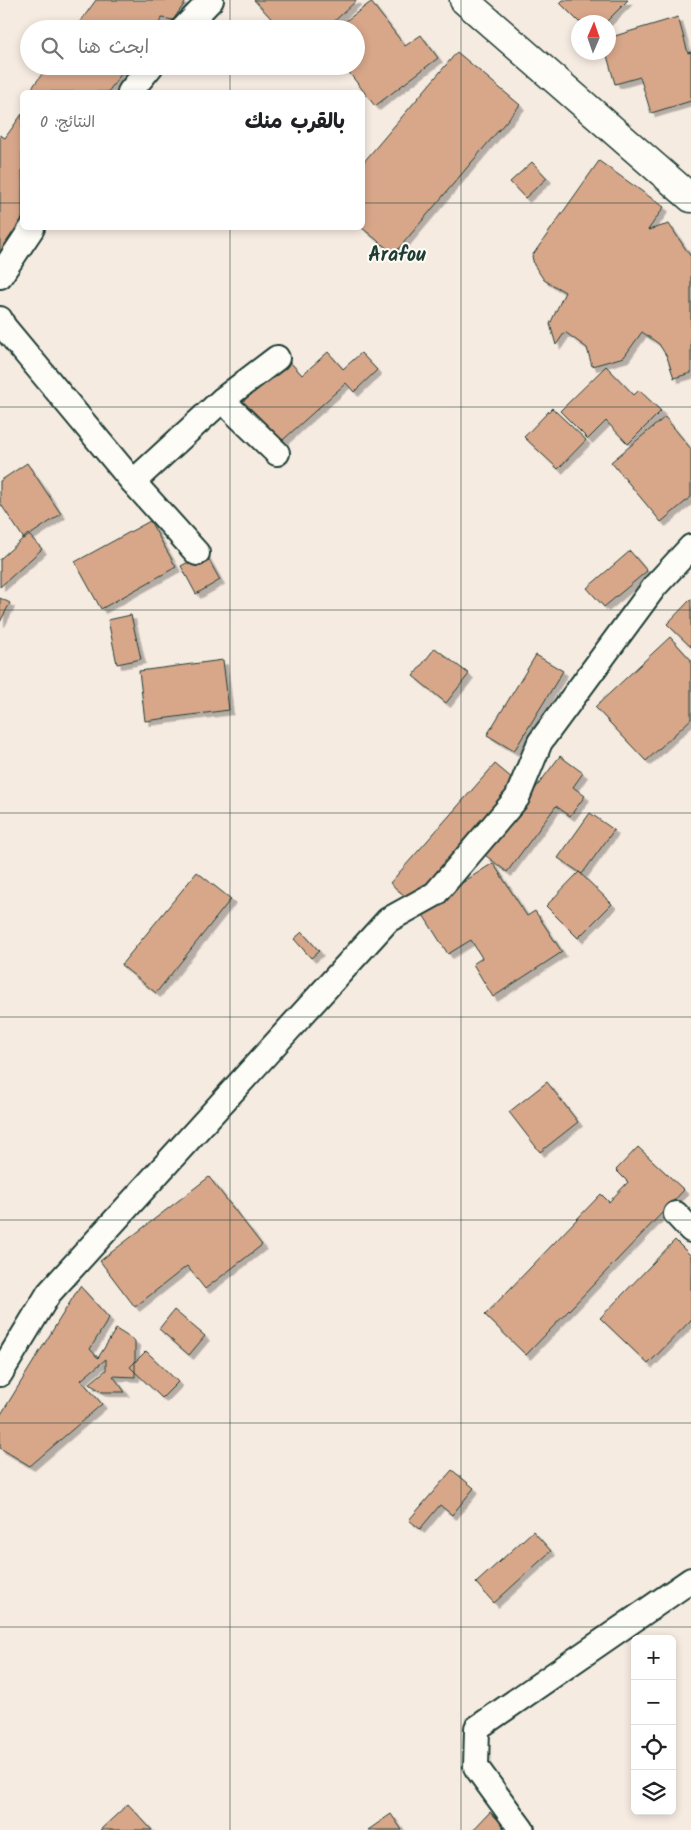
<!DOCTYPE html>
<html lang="ar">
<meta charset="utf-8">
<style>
:root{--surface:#fff;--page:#f2f2f2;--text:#202124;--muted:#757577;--line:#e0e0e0}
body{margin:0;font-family:Kalam,"Playpen Sans Arabic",sans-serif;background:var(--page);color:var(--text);direction:rtl}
.controls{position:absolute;right:15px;bottom:15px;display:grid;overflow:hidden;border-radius:8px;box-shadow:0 2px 8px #0003}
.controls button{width:45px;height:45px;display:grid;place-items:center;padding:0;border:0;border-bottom:1px solid var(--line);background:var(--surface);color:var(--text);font:25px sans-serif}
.compass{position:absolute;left:571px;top:15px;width:45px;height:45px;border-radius:50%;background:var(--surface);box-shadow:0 2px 8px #0003;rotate:2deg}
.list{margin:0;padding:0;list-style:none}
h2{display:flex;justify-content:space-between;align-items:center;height:65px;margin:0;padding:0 20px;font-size:21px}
h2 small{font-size:16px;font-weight:400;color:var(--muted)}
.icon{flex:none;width:28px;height:28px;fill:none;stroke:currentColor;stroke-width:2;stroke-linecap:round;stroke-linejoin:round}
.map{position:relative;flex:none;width:691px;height:1830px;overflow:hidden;direction:ltr}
.search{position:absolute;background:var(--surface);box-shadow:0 2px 8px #0003;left:20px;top:20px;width:345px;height:55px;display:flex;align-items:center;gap:12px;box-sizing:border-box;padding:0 18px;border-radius:28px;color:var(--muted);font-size:19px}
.panel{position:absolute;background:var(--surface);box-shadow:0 2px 8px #0003;left:20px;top:90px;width:345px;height:140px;border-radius:8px;direction:rtl}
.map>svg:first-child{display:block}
</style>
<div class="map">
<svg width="691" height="1830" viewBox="0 0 691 1830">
<defs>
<filter id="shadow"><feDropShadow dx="4.5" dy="4.5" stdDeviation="0" flood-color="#0004"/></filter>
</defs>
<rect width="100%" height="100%" fill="#f6ebe1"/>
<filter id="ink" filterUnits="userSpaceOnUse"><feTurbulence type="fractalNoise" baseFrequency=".02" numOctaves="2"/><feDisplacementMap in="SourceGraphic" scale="10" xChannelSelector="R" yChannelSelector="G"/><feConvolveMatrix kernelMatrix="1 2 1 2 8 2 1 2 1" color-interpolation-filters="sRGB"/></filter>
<g filter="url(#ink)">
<path fill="#d8a78a" stroke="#1f3d34" filter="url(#shadow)" d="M96 0H187L173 20 162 18 155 29H75Z
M254 0H357L326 29H281Z
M563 0H628L606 22H579L560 3Z
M371 2 405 46 421 35 438 58 375 106 347 70 356 66V29H335Z
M678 17 688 53 691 52V101L651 113 640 77 615 84 606 52H608V38Z
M457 52 520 105 394 254 362 228V164Z
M48 66H127L108 92H29Z
M22 114V222L0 253V135L5 138Z
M599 161 664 207 648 230 669 224 691 257V373L674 378 667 357 659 344 642 332 624 357 592 366 587 348 565 332 556 345 550 324 565 292 544 280 534 265 532 256Z
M532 162 547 178 525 198 510 182Z
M328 352 343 369 361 353 377 370 354 392 346 383 274 448 237 407 288 360 302 375Z
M606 366 634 395 639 390 661 411 628 444 606 421 588 439 560 411Z
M552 408 586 440 558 469 524 437Z
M665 417 691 449V497L661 522 611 462Z
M27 463 61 514 24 539 0 503V481Z
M150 521 176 567 101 609 75 562Z
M28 534 42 549 0 587V559Z
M630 551 647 571 604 607 587 588Z
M205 553 220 580 196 594 181 566Z
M0 598 10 603 0 622Z
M691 599V647L667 624Z
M131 615 141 659 117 664 108 620Z
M670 637 691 660V719L646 761 595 707Z
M435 648 469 674 446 703 413 676Z
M536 655 563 671 514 751 487 735Z
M223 660 229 710 145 721 139 671Z
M560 756 583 773 573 787 585 796 570 816 556 806 507 872 485 855Z
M495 764 519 784 414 904 390 883Z
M590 813 614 830 582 874 558 858Z
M493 863 527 916 535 911 562 952 493 997 473 964 482 958 471 940 448 954 420 910Z
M197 872 231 899 156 993 121 965Z
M579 872 612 904 578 938 546 906Z
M302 932 319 951 311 958 294 939Z
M547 1082 578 1122 540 1152 509 1112Z
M638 1147 684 1190 526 1355 485 1315 601 1194 609 1202 628 1182 616 1170Z
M209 1177 262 1245 205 1289 187 1266 135 1307 100 1261Z
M675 1240 691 1256V1320L648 1364 600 1318Z
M80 1286 109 1318 90 1349 98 1358 116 1329 135 1341V1377L113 1376 125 1392H103L89 1384 106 1370V1359L81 1380 102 1404 30 1466 0 1448V1416Z
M174 1310 205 1336 189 1355 159 1329Z
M146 1351 178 1382 162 1398 130 1367Z
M452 1470 474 1488 452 1515 440 1505 420 1529 409 1520Z
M533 1531 551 1551 494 1603 476 1583Z
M128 1804 152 1830H100Z
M490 1812 509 1830H473Z
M391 1814 402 1830H368Z"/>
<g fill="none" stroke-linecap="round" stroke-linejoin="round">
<g stroke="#1f3d34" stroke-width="28">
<path id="minor" d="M183 29 211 0
M130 92 151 66
M0 276 32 228
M0 319 4 327 133 482 197 553
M222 400 277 453
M133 482 222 400 277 358
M676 1214 691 1230
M0 1374 49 1293 388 920 435 894 517 798 540 742 655 586 691 547
M522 1830 476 1767 477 1728 691 1580"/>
</g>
<g stroke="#1f3d34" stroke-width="31">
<path id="secondary" d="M464 0 691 198"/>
</g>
<use href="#minor" stroke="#fdfcf7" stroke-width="24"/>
<use href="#secondary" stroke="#fdfcf7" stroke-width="28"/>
</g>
</g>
<path fill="none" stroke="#1f3d34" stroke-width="1" stroke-opacity="0.55" d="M230 0V29M461 0V1830M230 66V92M0 203H22M362 203H691M230 228V1830M0 407H691M0 610H691M0 813H691M0 1017H691M0 1220H691M0 1423H691M0 1627H691"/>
<g text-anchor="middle" stroke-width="4" stroke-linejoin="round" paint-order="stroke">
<g font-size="20" font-weight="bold" fill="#1f3d34" stroke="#fdfcf7">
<text x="397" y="261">Arafou</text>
</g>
</g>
</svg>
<div class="controls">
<button>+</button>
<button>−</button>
<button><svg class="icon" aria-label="locate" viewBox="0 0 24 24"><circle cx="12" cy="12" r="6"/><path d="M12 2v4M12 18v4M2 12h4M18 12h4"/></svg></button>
<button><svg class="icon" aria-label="layers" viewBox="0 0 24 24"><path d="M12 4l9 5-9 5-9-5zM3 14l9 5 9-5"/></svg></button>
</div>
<svg class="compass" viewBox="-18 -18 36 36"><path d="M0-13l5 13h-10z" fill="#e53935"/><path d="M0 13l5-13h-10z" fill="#757577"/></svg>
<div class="search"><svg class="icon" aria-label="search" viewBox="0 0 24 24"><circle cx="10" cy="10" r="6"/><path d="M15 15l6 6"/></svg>ابحث هنا</div>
<section class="panel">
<h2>بالقرب منك<small>النتائج: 0</small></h2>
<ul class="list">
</ul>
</section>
</div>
